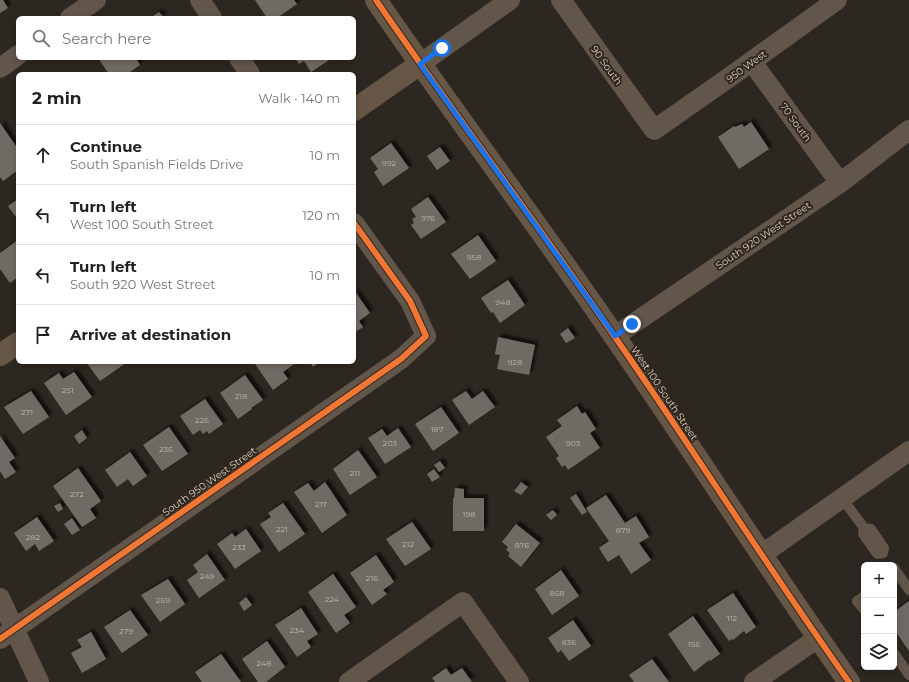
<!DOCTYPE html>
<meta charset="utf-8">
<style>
:root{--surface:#fff;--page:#f6f6f6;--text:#222;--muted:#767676;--line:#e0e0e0}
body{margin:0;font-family:Montserrat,sans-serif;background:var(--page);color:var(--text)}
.controls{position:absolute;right:12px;bottom:12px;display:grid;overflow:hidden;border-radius:6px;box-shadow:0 2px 6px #0003}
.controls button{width:36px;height:36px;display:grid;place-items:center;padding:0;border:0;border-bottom:1px solid var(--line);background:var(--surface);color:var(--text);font:20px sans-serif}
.stop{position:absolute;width:12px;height:12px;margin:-9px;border:3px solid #1a73e8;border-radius:50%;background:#fff}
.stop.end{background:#1a73e8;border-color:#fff;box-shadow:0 1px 4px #0008}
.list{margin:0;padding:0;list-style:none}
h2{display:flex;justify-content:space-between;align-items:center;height:52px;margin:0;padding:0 16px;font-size:17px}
h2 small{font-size:13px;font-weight:400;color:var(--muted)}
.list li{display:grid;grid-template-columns:26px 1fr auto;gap:12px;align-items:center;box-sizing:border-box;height:60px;padding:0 16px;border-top:1px solid var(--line)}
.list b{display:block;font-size:15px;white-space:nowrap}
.list p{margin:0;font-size:13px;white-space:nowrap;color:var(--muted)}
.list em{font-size:13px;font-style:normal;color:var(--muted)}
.icon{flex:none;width:22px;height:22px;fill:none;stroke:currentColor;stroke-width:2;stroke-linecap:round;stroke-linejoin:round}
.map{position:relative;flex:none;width:909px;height:682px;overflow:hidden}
.search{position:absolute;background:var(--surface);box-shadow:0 2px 6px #0003;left:16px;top:16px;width:340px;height:44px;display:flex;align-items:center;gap:10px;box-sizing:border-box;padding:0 14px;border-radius:6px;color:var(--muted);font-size:15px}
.panel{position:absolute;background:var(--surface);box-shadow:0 2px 6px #0003;left:16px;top:72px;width:340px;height:292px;border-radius:6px}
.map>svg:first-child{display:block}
</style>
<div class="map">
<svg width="909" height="682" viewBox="0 0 909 682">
<defs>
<filter id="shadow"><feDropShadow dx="3.5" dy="-3.5" stdDeviation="1" flood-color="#0009"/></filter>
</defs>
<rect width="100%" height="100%" fill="#2d2721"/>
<path fill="#706b65" filter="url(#shadow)" d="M0 0H3L8 8 0 13Z
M255 0H294L297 4 277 18H267Z
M159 12 164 18H150Z
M98 58H136L140 65 127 74H109Z
M295 58H332L311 72 304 61 299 64Z
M751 122 769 149 739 169 718 137 734 126 735 127 742 124 744 127Z
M0 123 18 149V170L3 181 0 177Z
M391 143 409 168 383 186 374 172 378 169 370 158Z
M440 147 450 161 437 170 427 156Z
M428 197 446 222 421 239 411 225 414 223 412 219 416 217 411 209Z
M18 199V214L15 216 8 206Z
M478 235 496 261 470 279 451 254Z
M18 240V277L10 283 0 269V253Z
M508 280 525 305 500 323 493 312 491 313 481 298Z
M354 290 370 313 359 321 363 327 354 333Z
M568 328 575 338 566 343 560 334Z
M498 337 535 345 529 375 497 369 500 355 495 354Z
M86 362H125L126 363 100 381Z
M258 362H292L294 364 283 372 288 379 273 390 255 364Z
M310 362H320L313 367Z
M74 372 92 397 66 415 44 383 59 373 63 379Z
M245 375 263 400 251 408 252 409 238 419 220 393Z
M31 391 49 417 23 434 4 407Z
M466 391 472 399 483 391 495 407 469 425 452 400Z
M205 399 223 424 209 434 207 431 203 434 200 430 193 435 180 416Z
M577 406 582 414 585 412 596 429 590 433 600 448 568 470 565 465 562 467 556 458 559 456 546 437 562 426 557 420Z
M441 407 459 433 433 451 415 424Z
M169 427 188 454 162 471 143 445Z
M398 428 411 447 385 464 368 438 382 429 387 436Z
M82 430 87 438 79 444 74 436Z
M0 436 15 458 9 462 16 472 5 479 0 471Z
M358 450 377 477 350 495 333 469Z
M130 452 147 476 133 486 128 479 117 487 105 470Z
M440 461 445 468 439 472 434 465Z
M78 468 101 501 90 509 96 518 82 527 53 486Z
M434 469 440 477 432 482 427 474Z
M325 482 347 515 322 533 294 492 308 483 314 491Z
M521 482 528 487 521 495 514 491Z
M455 488 464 489V498H484V531H453V498H454Z
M576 494 587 512 582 515 570 498Z
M606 495 625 523 636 516 649 537 639 543 651 560 631 574 619 555 608 562 599 548 609 541 586 508Z
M60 503 63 509 58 512 54 506Z
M283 503 305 534 279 552 260 524 271 517 268 513Z
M553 510 557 515 551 520 546 515Z
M37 517 54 541 39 551 35 544 26 551 14 533Z
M72 518 80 530 72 535 64 524Z
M412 522 431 549 405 566 386 539Z
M516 524 540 543 521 567 508 556 510 553 506 550 508 547 502 542Z
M246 529 261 551 235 569 217 544 232 533 235 537Z
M207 554 225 580 199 598 187 580 198 572 193 565Z
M376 555 394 582 383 590 387 594 372 605 350 573Z
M561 570 579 596 552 615 535 589Z
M333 574 356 607 344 615 350 623 336 633 308 592Z
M168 579 185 604 160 622 141 595Z
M733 593 756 627 746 634 744 631 733 640 732 639 729 641 707 610Z
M246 597 252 605 244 611 239 603Z
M909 601V651L894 629V612Z
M301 608 318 634 307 641 311 647 297 657 275 625Z
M130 610 148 635 122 653 104 627Z
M693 616 720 654 710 661 709 660 694 672 668 634Z
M573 620 591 646 569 661 561 650 558 653 548 638Z
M91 632 106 659 82 673 71 653 82 647 77 640Z
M267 641 285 667 266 682H258L242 659Z
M221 654 241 682H202L195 672Z
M652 659 669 682H634L629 675Z
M446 668 451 675 462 668 472 682H435L432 678Z"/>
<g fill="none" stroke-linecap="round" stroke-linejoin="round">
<path stroke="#625549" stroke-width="10" d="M842 498 864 528 871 529 884 548 883 553 877 554 863 534 864 528
M894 568 909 590
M864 596 857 601 864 610
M894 653 909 675"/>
<path stroke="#625549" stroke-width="20" d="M200 0 212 18
M561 0 654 130 727 79 837 0
M70 18 96 0
M239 58 250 74
M752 62 840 183
M420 64 510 0
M0 68 18 55
M615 336 840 183 909 130
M761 555 909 451
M0 598 39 682
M0 639 401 359 426 336 410 301 354 223
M349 682 463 602 519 682
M754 682 818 638"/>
<path stroke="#665646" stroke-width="22" d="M376 0C454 114 537 223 615 337 694 451 769 569 849 682
M354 110 420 64
M0 355 18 343"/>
<g stroke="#32271c" stroke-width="8">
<path id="cycleway" d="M376 0C454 114 537 223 615 337 694 451 769 569 849 682
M0 639 401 359 426 336 410 301 354 223"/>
</g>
<use href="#cycleway" stroke="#f07635" stroke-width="6"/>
</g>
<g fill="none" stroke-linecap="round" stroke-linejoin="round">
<path stroke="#1a73e8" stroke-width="5" d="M442 48 420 64 615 336 632 324"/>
</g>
<g text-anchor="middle" stroke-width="4" stroke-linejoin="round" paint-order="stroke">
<g font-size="8" fill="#beb7b1">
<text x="389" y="166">992</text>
<text x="428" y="221">976</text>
<text x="474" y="260">958</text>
<text x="503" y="305">948</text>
<text x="515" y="365">928</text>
<text x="68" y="393">251</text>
<text x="241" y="399">218</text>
<text x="27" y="415">271</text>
<text x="202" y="423">226</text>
<text x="437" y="432">187</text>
<text x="390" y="446">203</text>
<text x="573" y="446">903</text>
<text x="166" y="452">236</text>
<text x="355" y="476">211</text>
<text x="77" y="497">272</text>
<text x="321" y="507">217</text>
<text x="469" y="517">198</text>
<text x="282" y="532">221</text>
<text x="623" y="533">879</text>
<text x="33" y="540">282</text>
<text x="408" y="547">212</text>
<text x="522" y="548">876</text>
<text x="239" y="550">233</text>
<text x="207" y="579">249</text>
<text x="372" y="581">216</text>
<text x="557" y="596">858</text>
<text x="332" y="602">224</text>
<text x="163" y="603">269</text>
<text x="732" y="621">112</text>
<text x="297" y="633">234</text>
<text x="126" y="634">279</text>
<text x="569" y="645">836</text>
<text x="694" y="647">156</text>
<text x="264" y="666">248</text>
</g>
<g font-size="10" fill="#d8d0ca" stroke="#32271c">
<text transform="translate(607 65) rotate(54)" y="4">90 South</text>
<text transform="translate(746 66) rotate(-36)" y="4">950 West</text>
<text transform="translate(796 122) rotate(54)" y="4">70 South</text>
<text transform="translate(763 235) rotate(-34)" y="4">South 920 West Street</text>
<text transform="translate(665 393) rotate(56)" y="4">West 100 South Street</text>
<text transform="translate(209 481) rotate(-35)" y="4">South 950 West Street</text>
</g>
</g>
</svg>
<div class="controls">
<button>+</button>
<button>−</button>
<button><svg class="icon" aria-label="layers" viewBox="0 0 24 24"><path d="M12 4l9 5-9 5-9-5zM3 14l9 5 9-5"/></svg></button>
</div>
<div class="stop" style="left:442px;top:48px"></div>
<div class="stop end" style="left:632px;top:324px"></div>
<div class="search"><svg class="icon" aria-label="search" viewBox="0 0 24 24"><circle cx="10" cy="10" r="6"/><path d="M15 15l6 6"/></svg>Search here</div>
<section class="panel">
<h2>2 min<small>Walk · 140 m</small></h2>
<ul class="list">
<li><svg class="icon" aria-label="ahead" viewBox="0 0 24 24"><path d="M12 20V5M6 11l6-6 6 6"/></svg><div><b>Continue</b><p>South Spanish Fields Drive</p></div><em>10 m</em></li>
<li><svg class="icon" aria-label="left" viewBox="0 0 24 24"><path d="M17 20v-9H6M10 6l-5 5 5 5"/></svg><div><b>Turn left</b><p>West 100 South Street</p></div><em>120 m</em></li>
<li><svg class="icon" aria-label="left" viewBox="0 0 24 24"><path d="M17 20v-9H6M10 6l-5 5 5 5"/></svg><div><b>Turn left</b><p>South 920 West Street</p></div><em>10 m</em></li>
<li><svg class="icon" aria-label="arrive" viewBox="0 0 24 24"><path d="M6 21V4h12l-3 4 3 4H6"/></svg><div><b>Arrive at destination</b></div></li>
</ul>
</section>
</div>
